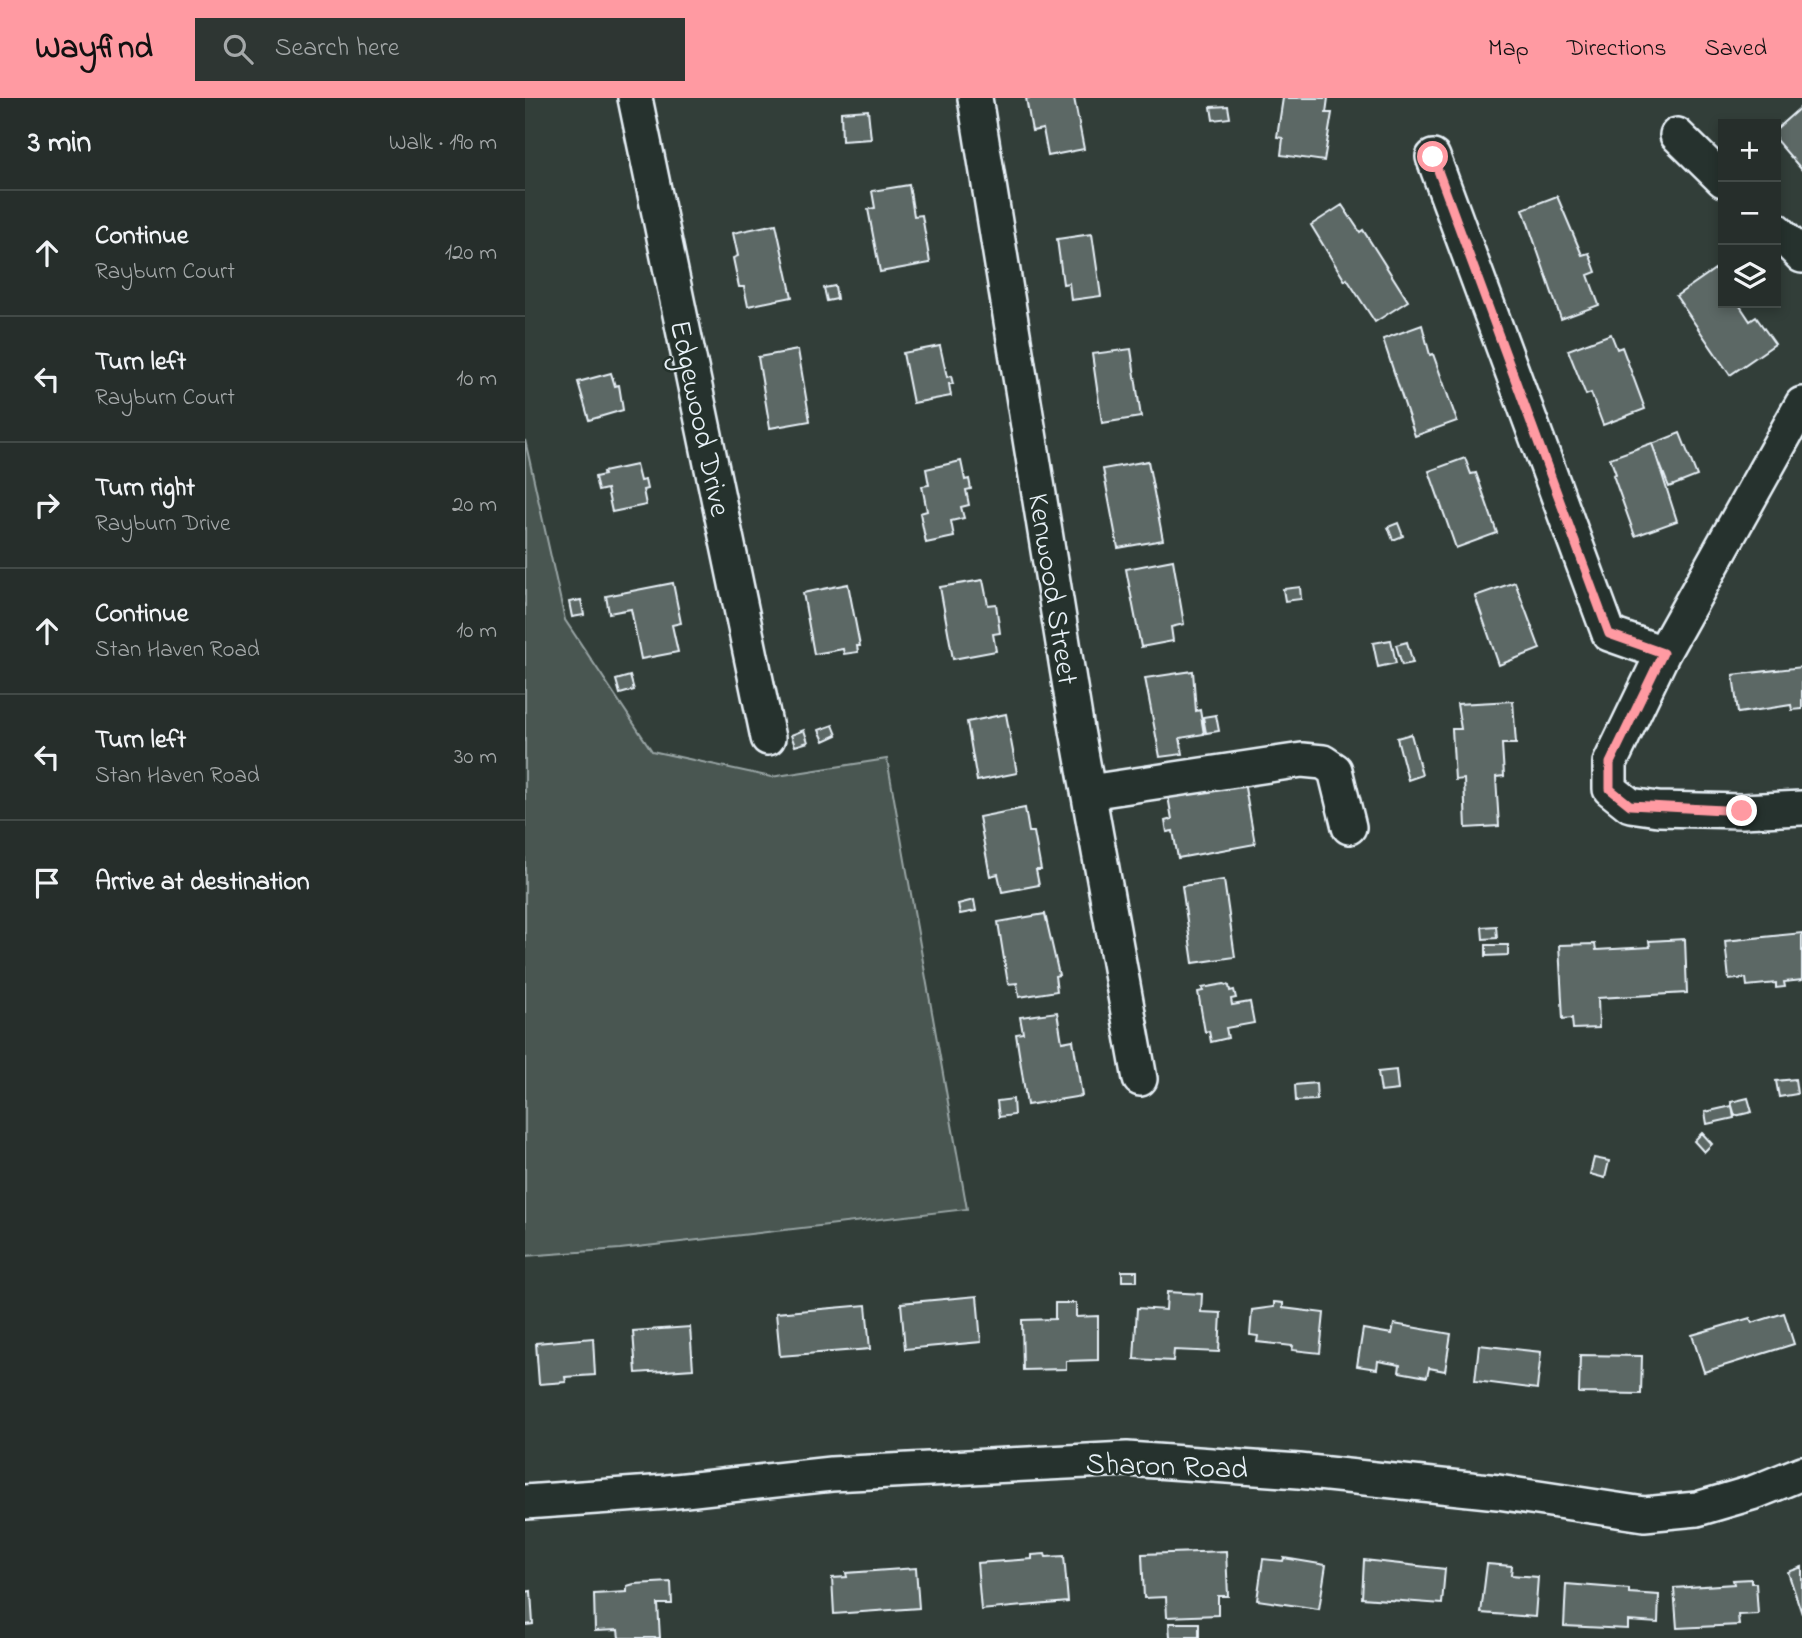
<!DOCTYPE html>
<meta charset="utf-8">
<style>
:root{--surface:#262e2b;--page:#2e3633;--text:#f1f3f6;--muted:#a4a8a9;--line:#424a47;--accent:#ff9aa2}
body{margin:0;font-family:"Indie Flower",sans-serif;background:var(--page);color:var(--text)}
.controls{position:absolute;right:21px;top:21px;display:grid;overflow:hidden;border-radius:0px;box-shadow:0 4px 10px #0003}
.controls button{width:63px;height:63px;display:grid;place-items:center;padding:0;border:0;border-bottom:2px solid var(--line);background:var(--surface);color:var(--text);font:35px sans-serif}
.stop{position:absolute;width:21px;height:21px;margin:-16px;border:5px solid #ff9aa2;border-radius:50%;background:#fff}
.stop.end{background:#ff9aa2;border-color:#fff;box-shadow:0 2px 7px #0008}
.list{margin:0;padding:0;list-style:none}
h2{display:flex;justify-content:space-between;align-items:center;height:91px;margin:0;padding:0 28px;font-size:30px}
h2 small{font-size:23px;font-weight:400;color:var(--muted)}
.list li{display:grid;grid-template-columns:46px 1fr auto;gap:21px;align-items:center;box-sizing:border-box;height:126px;padding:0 28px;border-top:2px solid var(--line)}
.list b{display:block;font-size:26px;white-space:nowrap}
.list p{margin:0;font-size:23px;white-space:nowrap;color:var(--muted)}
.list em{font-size:23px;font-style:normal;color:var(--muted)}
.icon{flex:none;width:38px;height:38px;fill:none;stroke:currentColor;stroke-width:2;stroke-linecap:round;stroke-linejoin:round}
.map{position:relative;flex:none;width:1277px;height:1540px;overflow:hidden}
header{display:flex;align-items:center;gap:42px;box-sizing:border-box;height:98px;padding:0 35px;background:var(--accent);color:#111}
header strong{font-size:33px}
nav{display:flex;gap:38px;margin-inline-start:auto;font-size:24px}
.search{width:490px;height:63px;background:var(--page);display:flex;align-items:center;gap:18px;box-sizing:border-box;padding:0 24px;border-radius:0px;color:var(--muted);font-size:26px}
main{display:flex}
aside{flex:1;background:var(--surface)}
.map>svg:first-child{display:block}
</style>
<header>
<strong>Wayfind</strong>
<div class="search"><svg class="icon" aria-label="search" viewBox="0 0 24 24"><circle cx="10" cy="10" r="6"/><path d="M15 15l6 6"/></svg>Search here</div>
<nav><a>Map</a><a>Directions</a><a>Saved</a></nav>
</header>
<main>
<aside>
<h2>3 min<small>Walk · 190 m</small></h2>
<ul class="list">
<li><svg class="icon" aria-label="ahead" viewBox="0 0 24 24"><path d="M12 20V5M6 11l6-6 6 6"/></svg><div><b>Continue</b><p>Rayburn Court</p></div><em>120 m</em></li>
<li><svg class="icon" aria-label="left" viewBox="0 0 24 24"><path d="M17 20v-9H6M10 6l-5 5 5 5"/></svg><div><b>Turn left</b><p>Rayburn Court</p></div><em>10 m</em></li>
<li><svg class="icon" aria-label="right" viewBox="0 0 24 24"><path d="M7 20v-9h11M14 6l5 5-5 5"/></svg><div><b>Turn right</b><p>Rayburn Drive</p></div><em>20 m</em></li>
<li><svg class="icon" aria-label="ahead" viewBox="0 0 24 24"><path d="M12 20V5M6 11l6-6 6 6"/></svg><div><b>Continue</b><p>Stan Haven Road</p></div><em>10 m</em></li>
<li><svg class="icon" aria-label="left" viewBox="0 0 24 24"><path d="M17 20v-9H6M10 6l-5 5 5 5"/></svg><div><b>Turn left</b><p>Stan Haven Road</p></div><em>30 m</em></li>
<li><svg class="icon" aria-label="arrive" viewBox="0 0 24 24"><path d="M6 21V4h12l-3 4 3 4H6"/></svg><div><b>Arrive at destination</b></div></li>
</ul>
</aside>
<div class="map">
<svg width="1277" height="1540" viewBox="0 0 1277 1540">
<rect width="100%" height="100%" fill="#323e39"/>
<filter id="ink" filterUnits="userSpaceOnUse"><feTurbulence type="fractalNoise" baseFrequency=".0143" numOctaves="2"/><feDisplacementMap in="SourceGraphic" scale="14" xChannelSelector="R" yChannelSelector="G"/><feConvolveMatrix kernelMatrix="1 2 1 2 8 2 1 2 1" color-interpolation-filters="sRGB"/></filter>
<g filter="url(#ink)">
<path fill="#495651" stroke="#98a4a4" stroke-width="2" d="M0 342 40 522 127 653 246 679 362 661 442 1111 95 1151 0 1158Z"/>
<path fill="#5c6865" stroke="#e8f1f8" stroke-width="2" d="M501 0H549L559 51 523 58 518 31 507 33Z
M758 0H803L801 15H807L799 63 756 57 758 40 752 39Z
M703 8 705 20 688 22 686 9Z
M1277 8V72L1251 42V31Z
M343 12 346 41 317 43 316 14Z
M384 87 389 118 397 117 405 165 355 174 343 111 350 110 347 93Z
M1032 98 1057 157 1064 155 1071 174 1063 177 1074 207 1036 221 998 111Z
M817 107 835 134 838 132 883 203 850 224 822 181 820 183 786 127Z
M251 126 267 199 223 208 219 189H214L208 160 213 158 208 135Z
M567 136 576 198 546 202 544 185 538 186 532 141Z
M1190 171 1198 184V205H1213L1225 223 1231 219 1250 246 1205 277 1151 198Z
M310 188 312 201 302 203 299 190Z
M897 227 905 257 908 256 932 323 890 338 858 241Z
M1086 236 1092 251 1097 249 1120 311 1078 327 1066 295 1061 297 1043 252Z
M415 248 422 279 426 278 428 286H424L426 298 388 305 378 255Z
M606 251 616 319 577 325 567 256Z
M273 252 285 323 245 330 233 259Z
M86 275 90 288 94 287 98 312 64 322 53 284Z
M1155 335 1172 378 1144 389 1127 346Z
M1127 345 1152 423 1110 438 1088 377 1091 376 1085 360Z
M940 360 946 376 951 375 972 435 931 450 904 373Z
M436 363 440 382 444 381 446 391 441 392 444 407 436 409 439 420 426 423 429 439 401 445 395 415 402 413 397 388 404 387 401 371Z
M623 363 638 442 593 450 578 371Z
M111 367 115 383 120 382 122 391 118 392 121 407 87 414 82 391 73 393 70 379 79 377 78 374Z
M873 425 878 438 868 442 863 429Z
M648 462 659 526 646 529 648 543 616 549 601 471Z
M458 482 463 507 471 506 475 535 468 536 471 553 428 561 415 489Z
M990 484 1015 551 974 567 950 498Z
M148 485 156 525 147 527 153 554 116 561 106 511 84 515 81 498Z
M323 486 335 548H332L333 554 319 556 318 551 289 556 278 495Z
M775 489 776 501 760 503 758 491Z
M56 502 59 517 47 519 44 504Z
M866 542 871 565 853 569 848 545Z
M882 544 888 565 877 567 871 547Z
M1277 569V611L1267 612 1266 607 1213 615 1208 577Z
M668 573 671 613 675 612 679 636 655 640 658 656 635 659 620 580Z
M105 578 109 592 95 596 91 582Z
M988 603 991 646H977L979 678 971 679 974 728 941 730 939 681 930 682 927 631H936L932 606Z
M481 616 492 675 452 683 442 624Z
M691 617 694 633 681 635 678 619Z
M308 627 312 637 299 643 294 632Z
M279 632 283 644 270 648 266 637Z
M886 636 897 677 883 682 872 640Z
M719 684 730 746 653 760 648 733 642 734 640 723 647 721 641 687Z
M500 710 504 734H509L516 772H511L514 787 477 794 473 776 465 778 454 719Z
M699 782 710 859 668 865 657 788Z
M449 802 451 813 435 816 433 806Z
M520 816 534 877 530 878 532 893 494 899 492 885 483 886 473 824Z
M971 828 972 840 958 841 957 829Z
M1277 835V882L1259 884 1260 889 1251 890V885L1222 888 1221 880 1204 882 1200 843Z
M1160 841 1162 895 1073 900 1074 930 1048 931 1047 920 1038 921 1034 847 1070 846 1071 852 1125 849 1124 843Z
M961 847H983V857L961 858Z
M699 886 704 888 705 893 709 892 711 900 706 901 707 907 725 904 729 925 701 930 703 940 686 944 684 933 680 934 673 894 678 893 677 890Z
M532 914 537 944 548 942 557 998 502 1007 491 936 498 935 495 919Z
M871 972 873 992 856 994 853 974Z
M1270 981 1272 996 1254 999 1251 983Z
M791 985 792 1002 771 1003 770 987Z
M1223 1000 1227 1014 1210 1018 1206 1004Z
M488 1001 489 1017 474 1019 472 1003Z
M1207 1008 1209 1020 1182 1026 1180 1014Z
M1177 1035 1187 1046 1179 1054 1169 1043Z
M1069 1060 1084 1063 1080 1080 1065 1076Z
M597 1173H612V1183H597Z
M642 1194 677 1196 676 1214 696 1215 694 1254 649 1252 648 1263 609 1261 612 1210 641 1212Z
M452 1198 456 1244 380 1251 376 1205Z
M749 1204 758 1205V1210L799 1215 795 1255 767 1252 768 1248 732 1244 733 1238 725 1237 727 1212 749 1209Z
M530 1205H551V1219L573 1218V1262L541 1263V1271L498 1272 497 1222 530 1221Z
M341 1207 345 1251 255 1258 251 1215Z
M1259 1215 1269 1246 1179 1274 1167 1237 1225 1220 1227 1225Z
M869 1226 926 1236 920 1273 904 1270 902 1279 874 1274 875 1267 853 1263 852 1271 832 1268 838 1231 867 1236Z
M165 1229 168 1271 111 1275 108 1233Z
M68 1240 70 1277 40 1279 41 1284 14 1286 11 1245Z
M954 1247 1016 1254 1012 1291 950 1283Z
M1055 1257 1117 1258 1116 1296 1054 1295Z
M701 1453 703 1498H693V1517L642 1519 641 1499 619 1500 617 1456Z
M520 1456 521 1459 539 1458 543 1504 456 1512 452 1465 507 1461V1457Z
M759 1460 801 1467 794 1511 732 1502 738 1461 758 1463Z
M839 1462 920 1471 917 1506 837 1500Z
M962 1466 987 1468 986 1477 1013 1479 1010 1519 956 1515Z
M1277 1469V1516L1263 1474Z
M391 1470 394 1510 309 1516 307 1480 322 1479 321 1475Z
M1226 1481V1485H1231L1233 1516 1213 1517 1214 1527 1152 1530 1149 1490 1209 1486 1208 1482Z
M146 1484 147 1506H133L135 1540H94L93 1532 70 1533 69 1496 102 1494V1488L109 1486Z
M1041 1486 1104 1491V1495L1134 1497 1133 1525 1103 1523V1531L1039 1528Z
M6 1493 8 1526 0 1527V1494Z
M644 1525H674V1539H645Z"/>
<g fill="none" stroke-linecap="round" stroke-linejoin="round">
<g stroke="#e8f1f8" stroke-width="38">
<path id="minor" d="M110 0 243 640
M450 0 552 632 615 981
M1152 37 1198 82
M908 59 1084 536 1138 555
M1251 132 1277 158
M1277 306 1138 555 1085 665V691L1105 707 1133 711 1217 713 1277 710
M564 694 777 662 798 664 810 672 824 729
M0 1404 142 1394 306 1376 602 1361 774 1373 973 1394 1119 1416 1172 1411 1230 1394 1277 1375"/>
</g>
<use href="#minor" stroke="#26332d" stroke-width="33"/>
</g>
</g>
<g fill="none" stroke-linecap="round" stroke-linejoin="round" filter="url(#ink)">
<path stroke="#ff9aa2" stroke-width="9" d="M908 59 1084 536 1138 555 1085 665V691L1105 707 1217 713"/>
</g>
<g text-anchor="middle" stroke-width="5" stroke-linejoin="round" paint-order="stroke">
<g font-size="30" fill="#e8f1f8" stroke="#26332d">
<text transform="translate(176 320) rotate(78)" y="10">Edgewood Drive</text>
<text transform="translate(529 491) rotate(81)" y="10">Kenwood Street</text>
<text transform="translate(642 1367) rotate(2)" y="10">Sharon Road</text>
</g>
</g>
</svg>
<div class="controls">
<button>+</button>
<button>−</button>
<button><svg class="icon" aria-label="layers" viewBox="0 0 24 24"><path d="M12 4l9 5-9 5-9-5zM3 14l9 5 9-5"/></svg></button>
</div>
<div class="stop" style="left:908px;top:59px"></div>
<div class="stop end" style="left:1217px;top:713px"></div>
</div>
</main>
